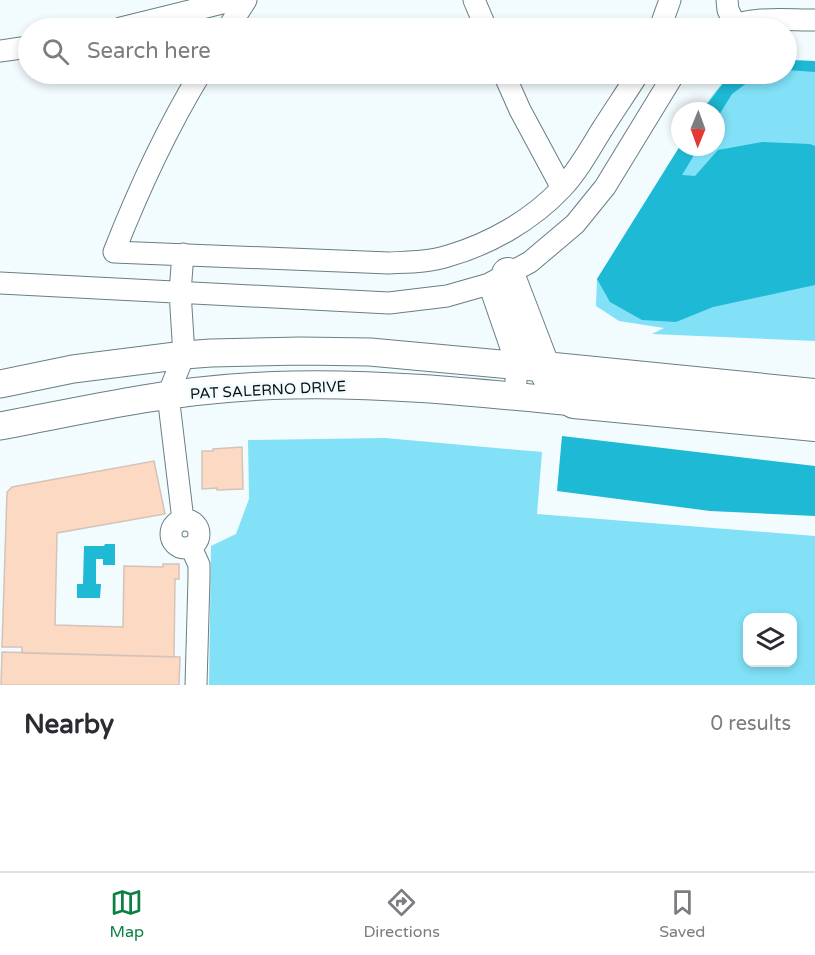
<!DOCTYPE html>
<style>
:root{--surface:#fff;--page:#f2f2f3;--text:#2b2b33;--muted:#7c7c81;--line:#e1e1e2;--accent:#0b8043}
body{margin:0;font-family:"Varela Round",sans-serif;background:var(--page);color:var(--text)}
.controls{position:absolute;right:18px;bottom:18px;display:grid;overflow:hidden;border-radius:12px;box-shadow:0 3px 9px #0003}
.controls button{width:54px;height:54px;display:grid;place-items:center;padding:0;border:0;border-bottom:2px solid var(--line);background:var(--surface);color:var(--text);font:30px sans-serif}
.compass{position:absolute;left:671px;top:102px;width:54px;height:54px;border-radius:50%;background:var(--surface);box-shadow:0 3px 9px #0003;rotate:181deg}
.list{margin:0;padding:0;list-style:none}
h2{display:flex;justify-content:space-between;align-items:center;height:78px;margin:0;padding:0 24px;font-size:26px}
h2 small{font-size:20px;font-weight:400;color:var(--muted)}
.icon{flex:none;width:33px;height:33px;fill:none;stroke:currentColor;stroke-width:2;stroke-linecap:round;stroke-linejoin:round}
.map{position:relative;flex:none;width:815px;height:685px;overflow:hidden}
.search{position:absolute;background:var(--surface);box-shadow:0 3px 9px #0003;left:18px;right:18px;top:18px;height:66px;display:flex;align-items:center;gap:15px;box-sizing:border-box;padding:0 21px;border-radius:33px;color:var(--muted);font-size:22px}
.sheet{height:186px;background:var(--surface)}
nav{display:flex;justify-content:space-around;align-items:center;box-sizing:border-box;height:84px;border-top:2px solid var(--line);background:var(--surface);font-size:16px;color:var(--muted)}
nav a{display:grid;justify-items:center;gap:3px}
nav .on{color:var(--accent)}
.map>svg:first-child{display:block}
</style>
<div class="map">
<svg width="815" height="685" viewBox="0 0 815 685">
<rect width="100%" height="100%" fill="#f2fbfe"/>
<path fill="#82e1f7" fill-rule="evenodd" d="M787 60 815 61V341L652 334 664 328 619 321 596 306 597 279 680 146 716 147V111H702C710 98 721 83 733 74H786Z
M385 438 542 452 537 514 815 536V685H209L211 546 236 534 249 499 248 440ZM748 618H792V662H748Z"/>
<path fill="#1db9d5" d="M787 60 815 61V72L787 70Z
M733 74H759L732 94 716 120V111H702L727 78Z
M762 142 810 144 815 146V285L713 307 676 322 642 320 610 302 597 279 680 146 699 147 682 175 695 176 718 150Z
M562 436 815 466V516L710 511 557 491Z
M105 544H115V565H103V559H96V584H101L100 598H77V584H83L84 546H104Z"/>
<path fill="#fcd9c3" stroke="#d5c3b8" stroke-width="1.5" d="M242 447 243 489 217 490V488L202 489V451H213V449Z
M154 461 165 514 57 533 55 625 123 627 124 566 163 567V564H179V579H175L174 657 22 653V647H2L7 492 12 487Z
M2 652 180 657 179 685H1Z"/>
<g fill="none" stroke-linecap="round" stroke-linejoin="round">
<g stroke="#6a7e83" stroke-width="23">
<path id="minor" d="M474 0 486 28
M727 0 728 10 735 24
M121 28 230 1
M228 28 246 0
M660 28 670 0
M725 28C755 16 784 20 815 20
M0 51 28 47
M200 74C166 130 138 191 114 252L389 263C409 262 429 262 448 256 490 244 532 220 562 188 577 172 589 151 601 131 613 112 626 93 638 74
M504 74 520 110 562 188
M0 283 389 303 447 296 489 284 530 262 575 224 605 187 674 74
M489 284 517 365 515 396
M183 520 168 395 184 355 180 292 183 254
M171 534a14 14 0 1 1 28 0a14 14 0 1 1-28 0Z
M191 547 199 565V578L196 685"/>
</g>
<g stroke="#6a7e83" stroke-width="29">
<path id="major" d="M0 384 73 369 184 355 211 353 301 351 370 352 544 368
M0 426C48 417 95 407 143 399 191 391 244 386 292 385 387 383 480 393 574 402"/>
</g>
<g stroke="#6a7e83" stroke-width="34">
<path id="highway" d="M508 274 544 368 553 385 562 394 574 402 815 425
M544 368 815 395"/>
</g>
<use href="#minor" stroke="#fff" stroke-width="21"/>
<use href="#major" stroke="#fff" stroke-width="27"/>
<use href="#highway" stroke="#fff" stroke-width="32"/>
</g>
<g text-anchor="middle" stroke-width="5" stroke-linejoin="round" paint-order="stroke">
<g font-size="15" fill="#0b1315" stroke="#f2fbfe">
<text transform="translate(268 390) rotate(-3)" y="5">PAT SALERNO DRIVE</text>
</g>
</g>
</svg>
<div class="controls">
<button><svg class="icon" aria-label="layers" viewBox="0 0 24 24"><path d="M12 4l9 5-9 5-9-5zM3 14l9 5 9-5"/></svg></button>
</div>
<svg class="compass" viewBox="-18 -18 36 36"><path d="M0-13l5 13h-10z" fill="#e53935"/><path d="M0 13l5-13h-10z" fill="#7c7c81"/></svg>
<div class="search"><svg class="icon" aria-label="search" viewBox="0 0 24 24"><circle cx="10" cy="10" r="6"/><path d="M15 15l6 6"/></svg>Search here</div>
</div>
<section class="sheet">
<h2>Nearby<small>0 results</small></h2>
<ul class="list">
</ul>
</section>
<nav>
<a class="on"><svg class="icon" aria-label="map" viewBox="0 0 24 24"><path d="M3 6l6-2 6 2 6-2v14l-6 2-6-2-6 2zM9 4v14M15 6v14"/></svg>Map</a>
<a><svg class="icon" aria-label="directions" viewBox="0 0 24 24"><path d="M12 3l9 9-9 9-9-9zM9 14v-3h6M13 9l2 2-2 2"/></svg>Directions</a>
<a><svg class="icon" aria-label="saved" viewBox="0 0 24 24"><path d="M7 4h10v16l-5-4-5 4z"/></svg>Saved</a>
</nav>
